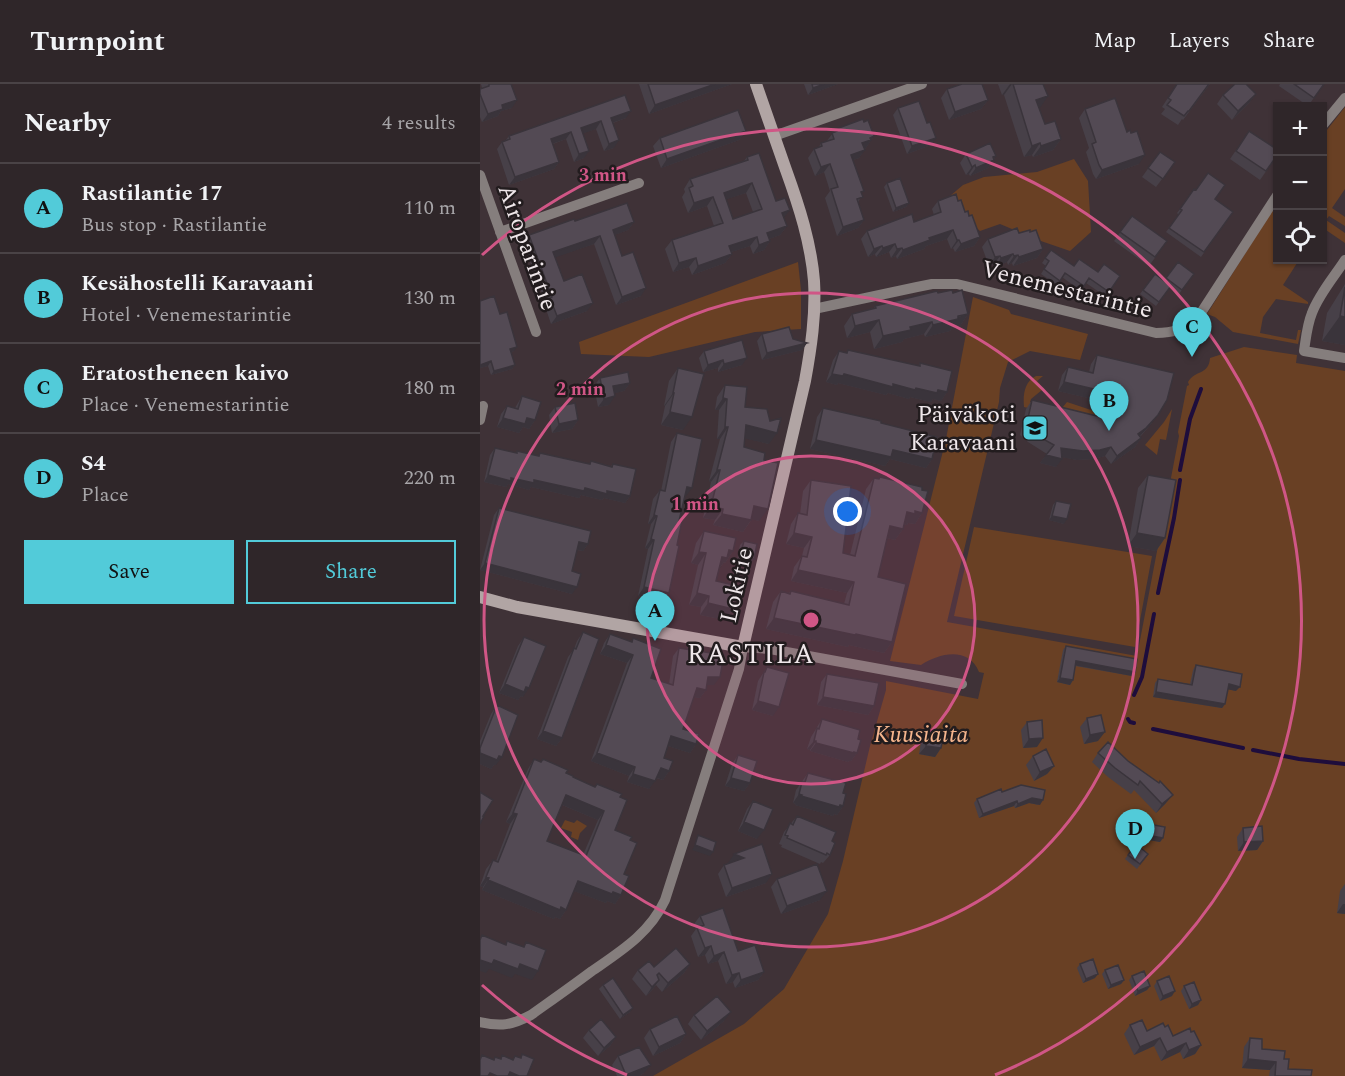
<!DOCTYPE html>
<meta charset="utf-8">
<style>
:root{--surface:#2f2629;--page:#3b3235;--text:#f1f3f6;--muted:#a7a5a8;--line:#4a4346;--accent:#52cbd9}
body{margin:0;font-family:Spectral,serif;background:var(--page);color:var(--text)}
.controls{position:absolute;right:18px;top:18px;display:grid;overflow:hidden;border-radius:0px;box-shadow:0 2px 4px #0004}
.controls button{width:54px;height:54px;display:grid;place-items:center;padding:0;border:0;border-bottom:2px solid var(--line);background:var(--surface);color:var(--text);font:30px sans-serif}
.you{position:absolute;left:368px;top:428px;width:21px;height:21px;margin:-15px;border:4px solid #fff;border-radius:50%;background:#1a73e8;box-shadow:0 0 0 9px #1a73e833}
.badge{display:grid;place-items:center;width:39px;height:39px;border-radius:50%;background:var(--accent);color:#111;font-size:20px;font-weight:700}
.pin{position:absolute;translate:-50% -50px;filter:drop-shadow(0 2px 3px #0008)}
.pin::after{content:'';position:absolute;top:32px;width:21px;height:18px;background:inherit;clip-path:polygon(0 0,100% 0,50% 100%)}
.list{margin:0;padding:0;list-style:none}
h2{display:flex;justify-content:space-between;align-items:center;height:78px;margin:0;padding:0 24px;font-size:26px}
h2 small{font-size:20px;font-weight:400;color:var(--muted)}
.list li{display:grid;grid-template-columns:39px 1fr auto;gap:18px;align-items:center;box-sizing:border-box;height:90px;padding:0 24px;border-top:2px solid var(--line)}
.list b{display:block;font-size:22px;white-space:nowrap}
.list p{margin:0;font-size:20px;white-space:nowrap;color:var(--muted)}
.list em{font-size:20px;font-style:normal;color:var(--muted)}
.actions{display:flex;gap:12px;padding:18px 24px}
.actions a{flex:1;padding:14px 0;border:2px solid var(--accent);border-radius:0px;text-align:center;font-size:21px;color:var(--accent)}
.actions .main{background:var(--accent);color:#111}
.icon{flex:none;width:33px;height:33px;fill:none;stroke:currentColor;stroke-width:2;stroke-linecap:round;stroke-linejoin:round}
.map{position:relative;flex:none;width:865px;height:992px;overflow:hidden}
header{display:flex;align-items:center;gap:36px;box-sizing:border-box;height:84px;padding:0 30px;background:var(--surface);border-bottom:2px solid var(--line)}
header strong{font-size:28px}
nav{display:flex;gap:33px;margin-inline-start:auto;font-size:21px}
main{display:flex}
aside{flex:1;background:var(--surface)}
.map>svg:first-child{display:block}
</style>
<header>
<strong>Turnpoint</strong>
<nav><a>Map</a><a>Layers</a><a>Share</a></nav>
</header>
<main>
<aside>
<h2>Nearby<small>4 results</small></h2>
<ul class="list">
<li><span class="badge">A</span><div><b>Rastilantie 17</b><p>Bus stop · Rastilantie</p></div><em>110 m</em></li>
<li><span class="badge">B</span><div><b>Kesähostelli Karavaani</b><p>Hotel · Venemestarintie</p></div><em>130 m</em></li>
<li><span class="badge">C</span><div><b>Eratostheneen kaivo</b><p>Place · Venemestarintie</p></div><em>180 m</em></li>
<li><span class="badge">D</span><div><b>S4</b><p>Place</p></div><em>220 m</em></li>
</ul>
<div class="actions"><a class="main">Save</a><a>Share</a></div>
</aside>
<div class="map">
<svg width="865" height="992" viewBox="0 0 865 992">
<rect width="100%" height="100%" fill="#3f3237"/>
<path fill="#694024" d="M865 23V105L852 124 865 133V142L849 132 846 136 865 149V159L843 144V51Z
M594 75 608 97 611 148 590 167 558 156 520 140 500 147 491 139 470 112 483 101 504 93 557 88Z
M797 119 798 176H819L803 201 828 218V220L796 215 783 233 780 249 816 256 818 246H821L818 260 753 248 735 233 727 230Z
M318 178 321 206V245L275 248 169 273 101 270 99 258Z
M493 213 529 226 531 230 608 250 600 276 550 267 528 278 520 304 519 318 467 538 657 572 699 352 698 348 707 302 709 301 708 298C715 286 729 291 730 274L764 263 817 271 816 279 865 287V992H173L264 940 304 905 348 830 363 777 390 662 406 606V597L498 615 504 589 499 588C489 562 459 569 441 581L410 577 466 355Z
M556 292H563L557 297 560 300 562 306 551 315 550 318 582 324 587 318 617 328 614 340 544 323C543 311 544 298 556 292Z
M692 325 686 356 680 355 677 371 665 361 684 338Z
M494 443 672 472 655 563 474 532Z
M85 736 94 739 97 736 107 742 100 749 98 756 91 753 92 748 81 744Z"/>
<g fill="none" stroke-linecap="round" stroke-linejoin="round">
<path stroke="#1e0d3c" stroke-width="4" d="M700 386 710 335 721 305
M678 509 694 434 700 396
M654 611 662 593 674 530
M648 635 650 638 654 639
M673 645 763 664
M773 666 819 675 865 680"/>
<path stroke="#857e7d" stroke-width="10" d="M842 42 865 14
M294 52 442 0
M0 91 56 248
M20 148 159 99
M865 176C854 193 839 210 832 229 827 241 826 254 824 267L865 274
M334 225 437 203 452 200H477L676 249C692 249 706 245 717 235L798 110
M0 336 3 322
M0 938C21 943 32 941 51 931 72 916 92 902 112 887 141 867 170 849 185 816L259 585 263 563 290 565 482 600"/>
<path stroke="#b1a5a4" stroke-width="12" d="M0 513 37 523 263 563 325 297C331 264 336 231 334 197 331 159 319 122 306 86 296 58 286 29 276 0"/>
</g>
<path fill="#474048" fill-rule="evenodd" d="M1 0H31L32 24 21 27 18 32 2 38 0 33V5L2 4Z
M159 0H252L169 30Z
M324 0H358L328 11Z
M518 0H563L559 24 565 40 581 55 573 66 553 73 552 71 544 73 524 11H522Z
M697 0H730L703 36 702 35 698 41 681 30 685 25 682 23Z
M800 0H844L828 22 799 2Z
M467 5 508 16 501 25 469 36 461 14Z
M776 10 769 19 752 36 737 20 743 11Z
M145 11 146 34 133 39 134 64 124 67 116 45 103 49 104 74 94 78 86 55 73 60 79 78 74 85 29 101 17 65 22 58 25 57 29 52Z
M418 24 447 39 451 61 427 70 413 31Z
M605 25 647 48 659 80 616 95 613 90 606 68 609 64 599 34Z
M384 38 394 52 379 74 373 76 382 110 378 119 384 136 378 144 357 152 345 114 350 107 344 88 335 92 328 74 334 65 339 63 341 59 346 58 356 45Z
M266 47 259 56 181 84 173 62 180 54Z
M769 47 798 70 780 96 750 75Z
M680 68 695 78 676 103 662 93Z
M486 70 516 72 508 84 490 92 489 90 486 91 480 79Z
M267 73 296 117 307 142 300 151 289 155 290 157 284 166 273 170 270 162 251 168 252 170 245 179 212 191 209 183 193 188 185 165 192 156 234 142 227 122 208 129 202 113 205 108 204 105 210 95 264 77ZM266 109 273 128 253 135 246 115Z
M407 99 429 119 426 123 413 128 404 103Z
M735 115 753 128 721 173 686 148 699 131 697 129 700 125Z
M458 117H478L485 128 489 132 500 153 494 162 475 168 473 164 471 165 467 155 446 162 444 165 417 175 416 172 411 174 409 168 396 173 395 170 388 173 381 155 387 147 434 138 454 131 452 125Z
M652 132 687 157 669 182 634 157Z
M95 137 154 138 148 146 134 151 142 172 161 212 136 221 114 160 75 173 84 197 107 227 71 240 65 222 66 220 43 159 49 151Z
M550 148 563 165 557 174 533 182 532 179 528 181 527 178 515 183 514 180 509 182 502 163 508 155Z
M571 166 594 182 640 192 625 212 606 199 601 207 582 193 577 201 561 190 566 182 562 179Z
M698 178 714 190 699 210 690 203 676 222 660 210 675 190 684 197Z
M865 200V261L842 257 847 229Z
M458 209H473L488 230 480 242 472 244 470 247 445 253 444 250 424 255 422 258 394 265 390 248 367 254 364 242 372 230 394 224 395 222Z
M0 217 20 230 34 267 31 268 35 281 32 285 11 291 8 282 0 284Z
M282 250 313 255 327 259 322 266 282 276 277 257Z
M368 266 438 282 440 279 467 308 461 317 453 315 451 318 430 313 429 315 408 309 406 311 358 299 357 301 346 298 353 276 359 267 366 269Z
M224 267 262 281 238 288V284L223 288 219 274Z
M617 271 672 339 660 353 661 354 655 363 631 380 625 372 614 375 597 376 582 373 576 383 560 379 567 370 548 358 540 351 546 325 552 316 618 332 621 317 578 307 582 291 588 283 609 288 611 280Z
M198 284 203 346 181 341 185 322H184L189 297Z
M120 294 150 299 144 307 134 309 129 321 118 323 114 302Z
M245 301 265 323 289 360 265 354 264 363 284 376 279 437 272 435 263 448 233 441 235 436 223 434 231 398 229 397 240 355H237L239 326H235L237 313Z
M42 312 55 336 49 345 43 343 39 349 17 343 21 330 27 322 35 324Z
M75 323 98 336 92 345 72 349 69 331Z
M343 324 401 339 452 375 446 384 410 375 405 382 330 365 337 333Z
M197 349 206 412H205L199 437 189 509 183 518 158 512 168 465 165 464 171 440H168L173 415 180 406 181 407 191 358Z
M15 364 36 369 37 367 58 372 60 369 109 380 111 377 131 382 133 380 150 412 145 419 124 414 122 416 101 411 99 414 51 403 49 406 28 400 26 403 4 398 10 371Z
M668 391 685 454 676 467 648 462 658 404Z
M400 393 442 406V429L435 440 428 439 427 441 424 440 423 445 415 456 407 454 398 493 412 558 404 569 369 561 368 563 286 545 293 518 301 507 309 509 311 507 364 520 367 509 311 497 314 483 322 472 324 464 306 460 311 440 318 429 320 430 323 407 331 396 363 469 370 471 386 405 394 394 398 395Z
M576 417 584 440 569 436 573 421Z
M19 424 108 460 103 467 97 466 92 487V510L0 486 14 431Z
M224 447 253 467 245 479 244 478 239 485 236 497 253 525 245 536 220 531 221 523 209 521 218 481 211 479 216 459Z
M264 457 271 479 257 476 260 461Z
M103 548 82 654 76 662 57 655 88 573 94 565 97 557Z
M130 550 151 558 153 554 171 594 189 600 193 572 199 564 234 601H227L226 606 220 614 214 613 203 645 216 660 210 669 188 662 184 674 189 687 183 696 176 694 169 705 147 698 149 692 111 677 147 579 120 570 124 559Z
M44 553 43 613 41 612 38 616 19 609 38 562Z
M586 562 655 588 652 592 595 582 593 596 590 601 577 598 583 566Z
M716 581 756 607 748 605 745 620 742 624 673 613 675 599 678 595 710 600 713 586Z
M287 583 293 632 272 626 278 597Z
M347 590 394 622 388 631 337 621 341 598Z
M17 621 16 681H14L11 685 0 680V657L11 630Z
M607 634 618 657 604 660 600 643Z
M342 635 378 655 377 669 371 677H369L368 678 330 667V666L327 665 331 653Z
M547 638 557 663 543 664 541 646Z
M449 648 461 664 455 673 439 670 441 658Z
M618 669 648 677 679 699 686 719 676 729 654 706 651 710 628 693 612 678Z
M258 671 270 699 264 707 245 702 252 680Z
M553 672 574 682 567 690 554 697 546 681Z
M54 675 61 678 63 675 93 693 115 703 117 700 140 713 135 746 150 756 141 811 135 820 127 817 126 819 94 807 86 826 80 835 75 833 74 835 2 806 3 803 0 802 6 785 13 776 16 777 30 740 26 738 48 685ZM82 721 118 736 103 771 67 757Z
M328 689 363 709V722L357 731 354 730 353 732 315 721 316 720 313 719 316 706Z
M522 708 560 721 549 719 535 724 534 722 499 734 494 719 497 715Z
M273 717 277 755 258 747 267 725Z
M317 732 352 757 350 771 343 779 341 778 340 780 301 763 302 761 299 760 304 748Z
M674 741 683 754 680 758 669 756 671 746Z
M763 744 783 757 777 766 758 767 757 753Z
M282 760 286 799 246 813 238 790 244 781 249 780 248 779Z
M656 760 668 770 657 785 645 775Z
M297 795 340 816 301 830 291 803Z
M865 800V830L857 829 860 807Z
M220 832 258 867 284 888 278 896 255 904 253 898 246 900 238 877 228 880 225 871 218 873 211 852 216 845 214 840Z
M210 880 204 889 182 908 176 901 173 905 166 912 152 895 158 886 174 883Z
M600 880 615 894 603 899 597 884Z
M625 886 644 896 641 900 628 905 622 890Z
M652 892 670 902 667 906 655 912 649 896Z
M677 897 692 912 680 917 674 902Z
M123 901 150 928 140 935 119 905Z
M704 902 721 916 718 921 709 925 701 907Z
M214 931 244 937 221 956 208 940Z
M650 941 667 947 685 943 693 952 711 948 721 961 715 970 703 975 700 968 681 977 674 962 654 971 644 950Z
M170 945 206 950 200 959 173 972 164 954Z
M109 946 136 953 130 962 118 972 103 954Z
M770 954 782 965 804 975 808 985 831 992H789L790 986 762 984 764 963Z
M138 972 164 989 159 992H137L132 981Z"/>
<path fill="#3a343b" d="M235 0H252L169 30 175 21Z
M344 0H358L328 11 333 4Z
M530 0H532L524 11H522Z
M776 10 769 19 752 36 758 27Z
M568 12 560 24 556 16Z
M37 16 32 24 21 27 18 32 2 38 8 30 22 21Z
M508 16 501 25 469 36 475 28Z
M151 27 146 34 126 41 131 34Z
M121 37 116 45 96 52 101 44Z
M266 47 259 56 181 84 187 75Z
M91 48 86 55 66 62 71 55Z
M394 52 388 61 385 65 382 59 390 54Z
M456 54 451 61 427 70 432 62Z
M581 55 573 66 553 73 561 62Z
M139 56 134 64 124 67 129 60Z
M560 59 552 71 544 73 552 62Z
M385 66 379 74 365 79 371 71Z
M109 67 104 74 94 78 99 70Z
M665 71 659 80 616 95 622 86Z
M516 72 508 84 490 92 496 84Z
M79 78 74 85 29 101 35 93Z
M350 80 344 88 335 92 341 83Z
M495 81 489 90 486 91 492 83Z
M272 99 266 109 238 118 244 109Z
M233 113 227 122 208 129 214 119Z
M429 119 426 123 413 128 416 124Z
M310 126 303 135 302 129Z
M384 136 378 144 357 152 363 143Z
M154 138 148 146 127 154 133 146Z
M307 142 300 151 281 158 287 149Z
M473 146 467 155 446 162 444 165 417 175 423 166 449 154Z
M120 152 114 160 68 176 73 168Z
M277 153 270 162 242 171 249 162Z
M500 153 494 162 475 168 481 160Z
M477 156H479L473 164 471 165Z
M290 157 284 166 273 170 279 161Z
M415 160 409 168 396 173 403 164Z
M402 162 395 170 388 173 394 165Z
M422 164 416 172 411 174 417 165Z
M563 165 557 174 533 182 539 173Z
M252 170 245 179 212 191 218 182Z
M533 170 527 178 515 183 521 174Z
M538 171 532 179 528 181 534 172Z
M520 172 514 180 509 182 515 173Z
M216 174 209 183 193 188 199 179Z
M166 204 161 212 136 221 142 213Z
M113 219 107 227 71 240 77 232Z
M488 230 480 242 472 244 470 247 445 253 453 241Z
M860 232 865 233V261L842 257Z
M399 236 390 248 367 254 375 242Z
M452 238 444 250 424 255 422 258 394 265 403 252 430 243Z
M327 259 322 266 282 276 287 269Z
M37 263 34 267 27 270 30 265Z
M267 274 262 281 238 288 244 280Z
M243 276 238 284 223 288 228 281Z
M11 277 8 282 0 284V281Z
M35 281 32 285 11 291 14 287Z
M352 290H364L413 300 458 306 467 308 461 317 453 315 451 318 430 313 429 315 408 309 406 311 358 299 357 301 346 298Z
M584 298 627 308 621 317 578 307Z
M150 299 144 307 127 311 133 302Z
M193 309H194L185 322H184Z
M135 312 129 321 118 323 124 315Z
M243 314 247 315 239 326H235Z
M190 328 212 333 203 346 181 341Z
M678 331 672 339 660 352 658 350Z
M23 334H47L55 336 49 345 43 343 39 349 17 343Z
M98 336 92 345 72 349 79 340Z
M266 341 297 349 289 360 258 353Z
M245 343H248L240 355H237Z
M661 354 655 363 631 380 637 372Z
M336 356 413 366 452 375 446 384 410 375 405 382 330 365Z
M631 363 625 372 614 375 597 376 575 372 581 364Z
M566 371 582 375 576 383 560 379Z
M237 386H240L231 398 229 397Z
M8 391 54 396 127 407 150 412 145 419 124 414 122 416 101 411 99 414 51 403 49 406 28 400 26 403 4 398Z
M207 403 212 404 206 412 201 411Z
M231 422 243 425 235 436 223 434Z
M274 422 288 425 279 437 266 434Z
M435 427 442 429 435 440 428 439 427 441 419 439 427 428Z
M242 430 271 436 263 448 233 441Z
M174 431 177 432 171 440H168Z
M572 432 587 435 584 440 569 436Z
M410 442 423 445 415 456 402 453Z
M314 449 332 453 324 464 306 460Z
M657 449 685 454 676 467 648 462Z
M171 455 174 456 168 465 165 464Z
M99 458 108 460 103 467 94 465Z
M249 466 253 467 245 479 244 478 239 485 242 473Z
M219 468 226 469 218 481 211 479Z
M260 472 274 475 271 479 257 476Z
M5 479 97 503 92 510 0 486Z
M318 486 374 498 367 509 311 497Z
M164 503 189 509 183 518 158 512Z
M217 509 229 512 221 523 209 521Z
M228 519 253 525 245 536 220 531Z
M294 534 376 550 412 558 404 569 369 561 368 563 286 545Z
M126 561 153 571 147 579 120 570Z
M596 577 655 588 652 592 593 581Z
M228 593H240L234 601H222Z
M580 594 593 596 590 601 577 598Z
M25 600 46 603 49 604 43 613 41 612 38 616 19 609Z
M749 600 760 603 756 607 746 605Z
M217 604 226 606 220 614 211 613Z
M676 608 745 620 742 624 673 613Z
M343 613 394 622 388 631 337 621Z
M278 617 299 623 293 632 272 626Z
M63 647 82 654 76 662 57 655Z
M625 648 618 657 604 660 610 651Z
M191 652 216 660 210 669 185 661Z
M563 654 557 663 543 664 549 655Z
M334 657H336L330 666 327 665Z
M336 659 374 668 377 669 371 677H369L368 678 330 667Z
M446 662 461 664 455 673 439 670Z
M0 669 19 672 22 673 16 681H14L11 685 0 680Z
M117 669 155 683 149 692 111 677Z
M574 682 567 690 554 697 560 688Z
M181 684 189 687 183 696 175 693Z
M153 690 175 697 169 705 147 698Z
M251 694 270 699 264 707 245 702Z
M319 710 322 711 316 720 313 719Z
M86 711 124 727 118 736 80 720Z
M693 711 686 719 676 729 682 720Z
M321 712 360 721 363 722 357 731 354 730 353 732 315 721Z
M552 714 563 716 560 721 549 719 535 724 538 720Z
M537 717 534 722 499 734 503 730Z
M33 729 37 730 30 740 26 738Z
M264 738 284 746 277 755 258 747Z
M672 752 683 754 680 758 669 756Z
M783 757 777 766 758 767 764 758Z
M215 761 233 768 230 772 212 766Z
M254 770 264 774 258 783 248 779Z
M292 790 286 799 246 813 252 804Z
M6 793 9 794 3 803 0 802Z
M8 796 81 823 86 826 80 835 75 833 74 835 2 806Z
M98 797 133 808 141 811 135 820 127 817 126 819 91 806Z
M347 807 340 816 301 830 307 822Z
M863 820H865V830L857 829Z
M231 862 225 871 218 873 225 864Z
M244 868 238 877 228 880 234 872Z
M0 876H14L40 880 58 887 52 896 35 890 32 894 9 885 6 889 0 887Z
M210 880 204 889 182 908 188 899Z
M284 888 278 896 255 904 261 896Z
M259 889 253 898 246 900 252 891Z
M618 890 615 894 603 899 606 895Z
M179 896 173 905 166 912 172 903Z
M644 896 641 900 628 905 631 901Z
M670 902 667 906 655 912 658 907Z
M695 907 692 912 680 917 683 912Z
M721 916 718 921 709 925 712 920Z
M153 924 150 928 140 935 143 931Z
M251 928 244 937 221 956 227 947Z
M206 950 200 959 173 972 179 963Z
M136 953 130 962 118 972 124 964Z
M680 954 674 962 654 971 660 963Z
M706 959 700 968 681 977 687 968Z
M721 961 715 970 703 975 709 966Z
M768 975 796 978 790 986 762 984Z
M171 981 164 989 159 992H146Z
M30 988 39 992H27Z"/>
<path fill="#534a54" stroke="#3a343b" stroke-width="1.5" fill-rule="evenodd" d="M9 0H31L37 16 22 21 23 25 8 30 0 10V5L9 2Z
M168 0H235L175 21Z
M332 0H344L333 4Z
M482 0H502L508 16 475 28 467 5Z
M533 0H563L568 12 556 16 565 40 575 37 581 55 561 62 560 59 552 62Z
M697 0H729L709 27H708L704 32 687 21 691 16 688 14Z
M755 0H766L776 10 758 27 743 11Z
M814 0H844L834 14Z
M145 11 151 27 131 34 139 56 129 60 121 37 101 44 109 67 99 70 91 48 71 55 79 78 35 93 22 58 30 55 29 52Z
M635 14 647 48 650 46 651 49 657 47 665 71 622 86 619 81 612 60 616 58 605 25Z
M439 17 447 39 450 38 456 54 432 62 418 24Z
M258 26 266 47 187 75 180 54Z
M383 35 384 38 388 36 394 52 390 54 391 56 382 59 385 66 371 71 384 107 381 108 383 113 377 115 384 136 363 143 351 105 358 103 350 80 341 83 334 65 342 62 341 59 354 55 352 49 357 47 356 45Z
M769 47 798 66V70L786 87 756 67Z
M510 59 516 72 513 73 514 76 496 84 495 81 492 83 486 70Z
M680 68 695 78 683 95 668 84Z
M279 69 296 117 305 114 310 126 302 129 307 142 287 149 290 157 279 161 277 153 249 162 252 170 218 182 216 174 199 179 192 156 243 139 233 113 214 119 209 104 213 102 210 95 268 76 267 73ZM272 99 282 125 253 135 244 109Z
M728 89 745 101 735 115 753 128 724 168 689 144 702 126 700 125 714 105 716 106Z
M420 94 429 119 416 124 407 99Z
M476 110 478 117 481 116 485 128 488 127 489 132 492 131 500 153 481 160 479 156H477L473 146 449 154 450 156 423 166 422 164 417 165 415 160 403 164 402 162 394 165 387 147 432 130 434 138 461 128 458 117Z
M147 119 154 138 133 146 142 172 153 168 166 204 142 213 120 152 73 168 84 197 102 190 113 219 77 232 70 214 72 213 49 151 94 135 95 137Z
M652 132 687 157 675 173 640 148Z
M537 144 539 149 550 146V148L556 146 563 165 539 173 538 171 534 172 533 170 521 174 520 172 515 173 508 155Z
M571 166 594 182 599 175 618 188 624 180 640 192 629 208 609 194 604 202 585 189 580 197 564 185 569 177 565 174Z
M698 178 714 190 702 206 686 194Z
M675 190 691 202 679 218 663 206Z
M865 203V233L860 232Z
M472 206 473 209 482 206 488 230 478 232V235L453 241 452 238 430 243 431 246 403 252 399 236 375 242 372 230 396 224 395 222 457 207 458 209Z
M14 212 20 230 27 228 37 263 30 265 35 281 14 287 11 277 0 281V217Z
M309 243 313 255 327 259 287 269 282 250Z
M262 256 267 274 244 280 243 276 228 281 224 267Z
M368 266 440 282V279L472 287 467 308 458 306 457 309 436 304 435 306 413 300V303L364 290 363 292 352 290 359 267 367 269Z
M617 271 694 289 687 316 678 331 666 344 658 350 661 354 637 372 631 363 620 366 603 367 581 364 582 375 566 371 574 361 554 350 546 343 552 316 621 333 627 308 584 298 588 283 613 289Z
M198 284 224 290 212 333 190 328 194 309H193Z
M148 288 150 299 133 302 135 312 124 315 120 294Z
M245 301 267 303 265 323 287 325 290 337 301 334 297 349 266 341 264 363 285 369 284 376 298 379 288 425 274 422 271 436 242 430 243 425 231 422 240 386H237L248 343H245L247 315 243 314Z
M42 312 61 318 55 336 47 334 45 340 23 334 27 322 38 325Z
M95 319 98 336 79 340 75 323Z
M343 324 401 337V339L457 353 452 375 413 366 411 373 336 356Z
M197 349 222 355 212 404 207 403 199 437H202L197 461 199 462 189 509 164 503 174 456 171 455 177 432 174 431 180 406 185 407Z
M15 364 37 369V367L59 372 60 369 110 380 111 377 132 383 133 380 156 385 150 412 127 407V410L105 404 104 407 54 396V399L31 394V397L8 391Z
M668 391 696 396 685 454 657 449Z
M400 393 442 403V406L448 407 442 429 435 427V430L427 428 423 445 410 442 398 493 426 500 412 558 376 550 375 551 294 534 301 507 310 510 311 507 369 521 374 498 318 486 322 472 327 473 332 453 314 449 318 429 327 431 331 396 371 402 363 469 375 472 394 394 399 395Z
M576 417 591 420 587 435 572 432Z
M19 424 111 447 108 460 99 458 92 487 101 490 97 503 5 479Z
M224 447 256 454 253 467 249 466 247 474 242 473 236 497 258 502 253 525 228 519 229 512 217 509 226 469 219 468Z
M264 457 277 460 274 475 260 472Z
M103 548 119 555 82 654 63 647 94 564 96 565Z
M130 550 152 558 153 554 181 565 171 594 193 601 199 564 244 571 240 593H228L226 606 217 604 203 645 219 650 216 660 191 652 184 674 193 677 189 687 181 684 175 697 153 690 155 683 117 669 153 571 126 561Z
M44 553 66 562 49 604 46 603 44 608 25 600Z
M586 562 657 575 655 588 596 577 593 596 580 594Z
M716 581 762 590 760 603 749 600 745 620 676 608 678 595 712 601Z
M287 583 309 589 299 623 278 617 284 588H285Z
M347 590 399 599 394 622 343 613Z
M17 621 38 631 22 673 19 672 17 676 0 669V664Z
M621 631 625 648 610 651 607 634Z
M342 635 380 646 378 655 381 656 377 669 374 668V669L336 659V657H334L337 644 339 645Z
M562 636 563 654 549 655 547 638Z
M449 648 464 650 461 664 446 662 447 650H449Z
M628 658 648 677 679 699 680 697 693 711 682 720 660 697 658 701 635 684 618 669Z
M566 665 574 682 560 688 553 672Z
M258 671 277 677 270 699 251 694Z
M54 675 61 678 63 675 88 686 86 689 93 692V693L115 703 117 700 142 710 140 713 147 716 135 746 152 753 150 756 157 759 144 790 149 792 141 811 133 808 132 810 98 797 86 826 81 823 80 826 8 796 9 794 6 793 13 776 18 778 37 730 33 729ZM86 711 124 727 106 772 67 757Z
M328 689 366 699 363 709 366 710 363 722 360 721 359 723 321 712 322 711 319 710 322 698H325Z
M541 701 565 706 563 716 552 714 538 720 537 717 503 730 497 715 521 705 522 708Z
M0 708 13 716 3 732H4L0 740Z
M273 717 293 725 284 746 264 738Z
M317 732 356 748 352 757 355 759 350 771 347 769 346 771 307 754 308 752 305 751 310 739 313 741Z
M674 741 685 743 683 754 672 752Z
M782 742 783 757 764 758 763 744Z
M218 751 236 758 233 768 215 761Z
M282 760 292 790 252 804 244 781 264 774 254 770Z
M656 760 668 770 660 780 648 771Z
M337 780 347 807 307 822 297 795Z
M243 824 258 867 275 861 284 888 261 896 259 889 252 891 244 868 234 872 231 862 225 864 217 844 224 841 220 832Z
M2 851 26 861 27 857 44 863 46 858 66 866 58 887 40 880 38 885 14 876 12 880 0 876V856Z
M196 864 210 880 188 899 179 889 177 891 179 896 172 903 158 886 169 877 174 883Z
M613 875 618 890 606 895 600 880Z
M638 881 644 896 631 901 625 886Z
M664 887 670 902 658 907 652 892Z
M689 892 695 907 683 912 677 897Z
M133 894 153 924 143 931 123 901Z
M714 898 721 916 712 920 704 902Z
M237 912 251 928 227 947 214 931Z
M197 932 206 950 179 963 170 945Z
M121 935 136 953 124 964 109 946Z
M662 936 667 947 683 939 685 943 688 941 693 952 710 944 711 948 714 947 721 961 709 966 706 959 687 968 680 954 660 963 650 941Z
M770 954 782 955V965L805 967 804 975H809L808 985 832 986 831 992H795L796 978 768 975Z
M159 963 171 981 146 991 138 972Z
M42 970 54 975 47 992H39L30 988 28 992H17L10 989 8 992H0V976L2 971 14 976 15 973 21 975 22 971 33 976 35 972 41 974Z"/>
<circle cx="331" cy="536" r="164" fill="#d05686" fill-opacity=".12"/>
<g fill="none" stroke="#d05686" stroke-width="3">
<circle cx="331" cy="536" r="164"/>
<circle cx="331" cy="536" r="327"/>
<path d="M147 991A491 491 0 0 1 2 901M2 171A491 491 0 1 1 515 991"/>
</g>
<defs>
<g id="school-square" transform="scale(1.35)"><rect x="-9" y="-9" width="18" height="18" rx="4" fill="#52cbd9" stroke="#221c1e"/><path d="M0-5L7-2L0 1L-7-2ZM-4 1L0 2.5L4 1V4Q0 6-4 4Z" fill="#111"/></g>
</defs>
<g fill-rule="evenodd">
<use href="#school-square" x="555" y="344"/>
</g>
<g text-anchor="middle" stroke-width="5" stroke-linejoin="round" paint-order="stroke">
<g font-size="24" fill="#efe7ea" stroke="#221c1e">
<text transform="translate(48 163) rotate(70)" y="8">Airoparintie</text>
<text transform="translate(587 205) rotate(14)" y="8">Venemestarintie</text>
<text transform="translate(256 501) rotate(-77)" y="8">Lokitie</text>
</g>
<g font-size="24" fill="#efe7ea" stroke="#221c1e" text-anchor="end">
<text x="536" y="338">Päiväkoti<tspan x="536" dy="28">Karavaani</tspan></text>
</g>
<g font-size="24" font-style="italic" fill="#f5b58d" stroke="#221c1e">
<text x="441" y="658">Kuusiaita</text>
</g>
<g font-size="27" letter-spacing="1.5" fill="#efe7ea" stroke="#221c1e">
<text x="271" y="579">RASTILA</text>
</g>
</g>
<circle cx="331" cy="536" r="9" fill="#d05686" stroke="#221c1e" stroke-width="3"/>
<g font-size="18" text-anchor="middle" font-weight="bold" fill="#d05686" stroke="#221c1e" stroke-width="5" stroke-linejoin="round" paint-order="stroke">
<text x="123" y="97">3 min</text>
<text x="100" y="311">2 min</text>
<text x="215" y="426">1 min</text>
</g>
</svg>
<div class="controls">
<button>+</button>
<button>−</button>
<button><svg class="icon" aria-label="locate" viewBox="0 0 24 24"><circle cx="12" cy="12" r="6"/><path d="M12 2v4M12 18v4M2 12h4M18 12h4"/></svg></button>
</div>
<div class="you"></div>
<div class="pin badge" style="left:175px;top:557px">A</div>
<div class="pin badge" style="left:629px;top:347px">B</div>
<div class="pin badge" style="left:712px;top:273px">C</div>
<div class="pin badge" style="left:655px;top:775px">D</div>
</div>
</main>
